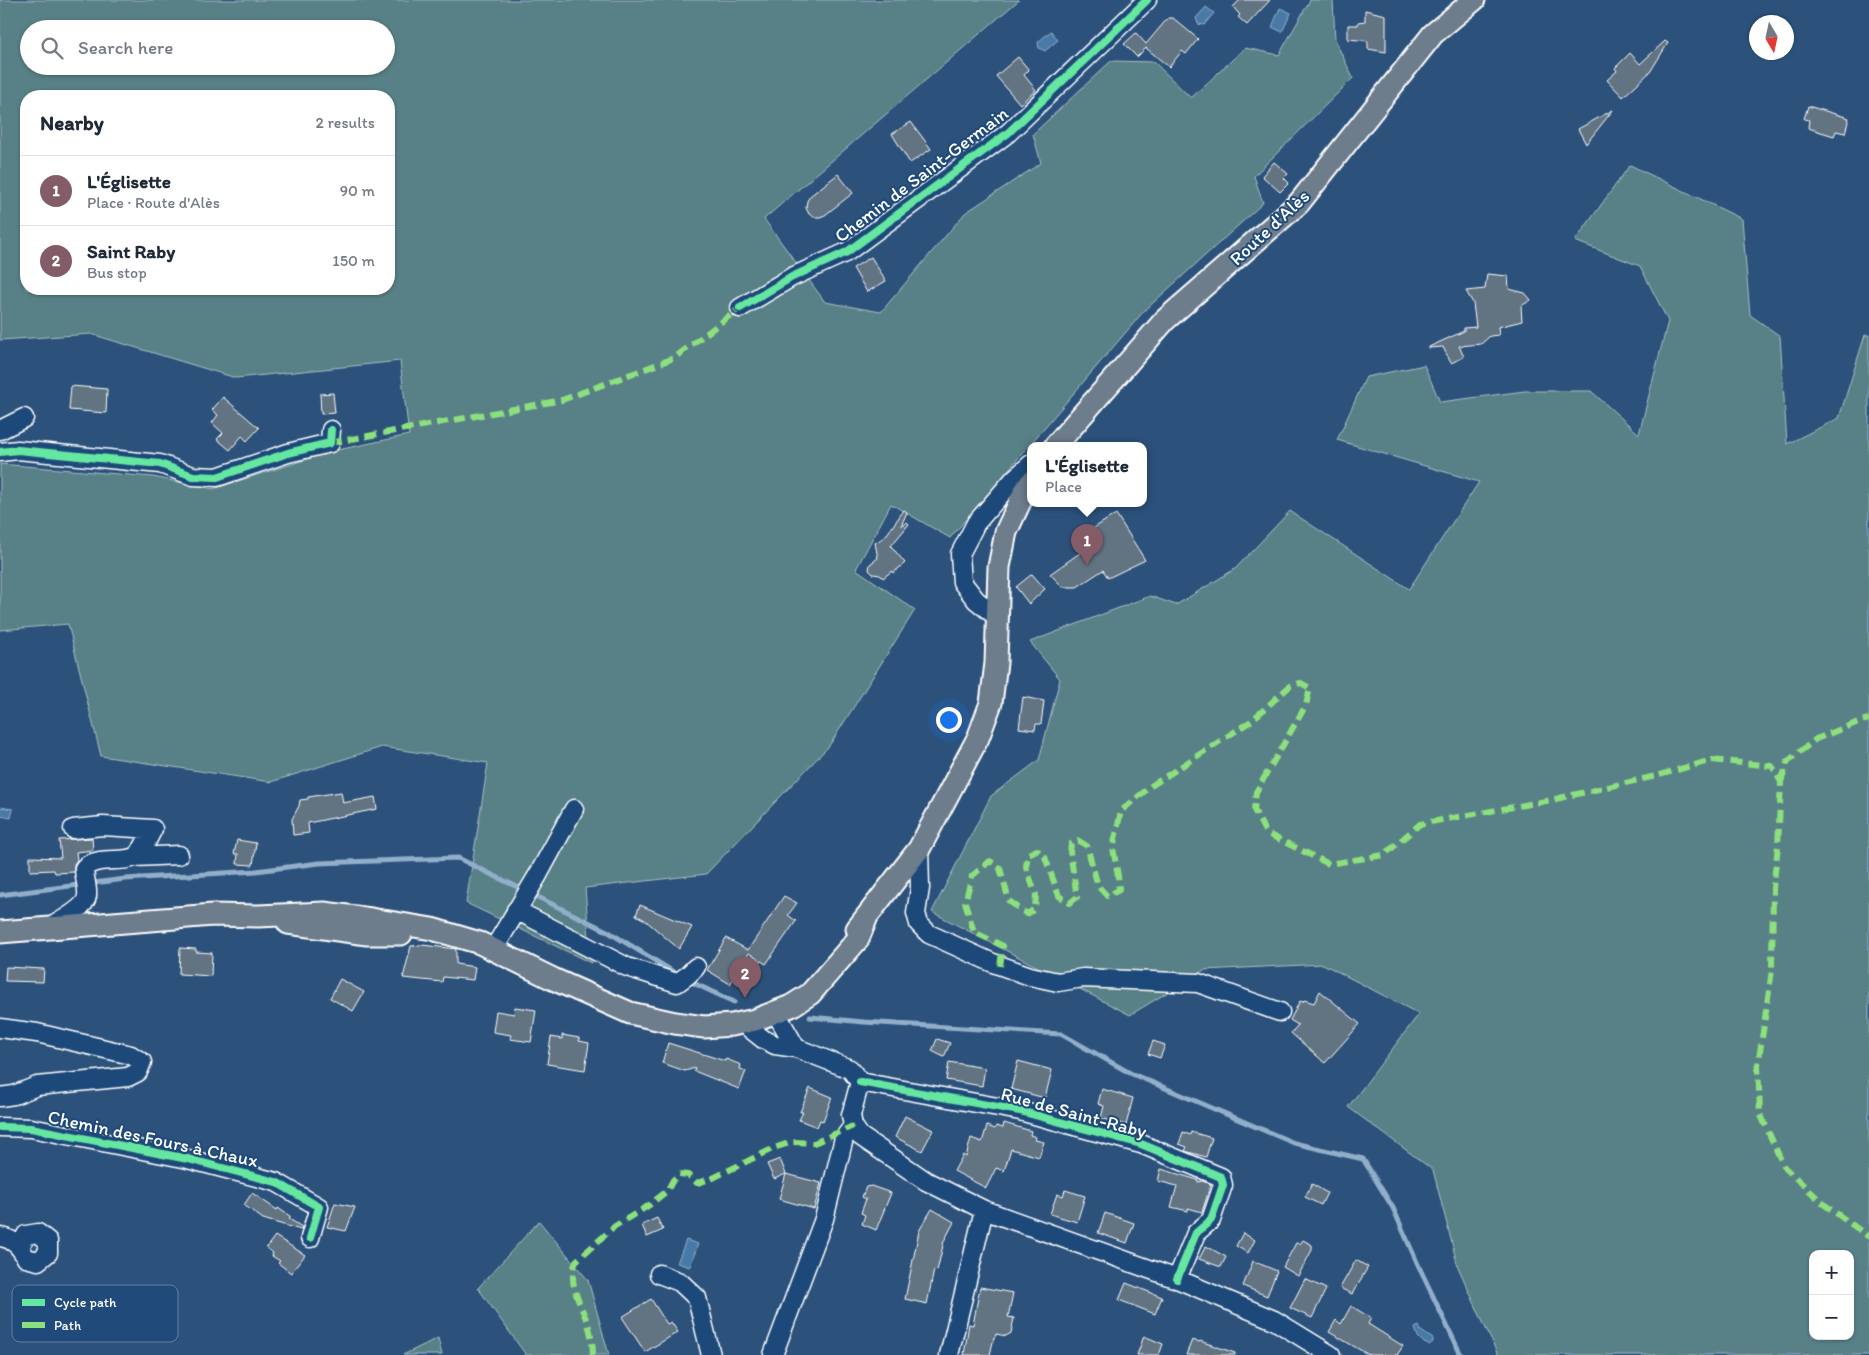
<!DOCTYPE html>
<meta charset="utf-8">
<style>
:root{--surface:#fff;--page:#f2f2f3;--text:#1f2937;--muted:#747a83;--line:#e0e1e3;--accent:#845c67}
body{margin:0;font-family:Itim,sans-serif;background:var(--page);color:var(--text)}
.controls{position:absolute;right:15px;bottom:15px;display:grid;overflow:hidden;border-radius:10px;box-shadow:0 1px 4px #0004}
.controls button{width:45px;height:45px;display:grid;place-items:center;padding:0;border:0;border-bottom:1px solid var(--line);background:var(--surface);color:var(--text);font:25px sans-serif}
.compass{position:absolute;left:1749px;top:15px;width:45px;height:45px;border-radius:50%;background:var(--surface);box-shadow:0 1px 4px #0004;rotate:171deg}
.you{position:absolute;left:948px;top:719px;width:18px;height:18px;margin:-12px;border:4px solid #fff;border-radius:50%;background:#1a73e8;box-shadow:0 0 0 8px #1a73e833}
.badge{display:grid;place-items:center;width:32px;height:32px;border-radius:50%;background:var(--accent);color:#fff;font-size:16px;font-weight:700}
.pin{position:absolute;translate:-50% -41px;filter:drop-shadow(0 1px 2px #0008)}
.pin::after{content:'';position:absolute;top:26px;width:18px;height:15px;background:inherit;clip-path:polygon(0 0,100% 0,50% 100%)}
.popup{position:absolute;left:1027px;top:442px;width:120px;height:65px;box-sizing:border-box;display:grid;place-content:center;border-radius:10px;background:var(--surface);filter:drop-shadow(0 1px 4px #0005);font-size:16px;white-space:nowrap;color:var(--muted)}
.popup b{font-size:19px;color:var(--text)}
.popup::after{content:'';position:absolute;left:50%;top:100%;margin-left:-10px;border:10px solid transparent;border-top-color:var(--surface)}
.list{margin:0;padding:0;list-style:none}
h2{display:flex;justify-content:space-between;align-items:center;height:65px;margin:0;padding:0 20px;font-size:21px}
h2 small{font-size:16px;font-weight:400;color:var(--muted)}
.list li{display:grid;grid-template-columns:32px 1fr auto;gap:15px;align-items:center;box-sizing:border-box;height:70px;padding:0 20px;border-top:1px solid var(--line)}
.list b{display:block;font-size:19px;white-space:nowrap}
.list p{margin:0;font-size:16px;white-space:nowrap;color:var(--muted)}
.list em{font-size:16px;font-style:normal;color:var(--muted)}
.icon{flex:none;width:28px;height:28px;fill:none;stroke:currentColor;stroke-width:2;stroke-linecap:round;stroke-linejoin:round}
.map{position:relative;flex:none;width:1869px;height:1355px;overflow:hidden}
.search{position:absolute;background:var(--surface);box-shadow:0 1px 4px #0004;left:20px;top:20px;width:375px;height:55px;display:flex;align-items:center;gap:12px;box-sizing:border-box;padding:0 18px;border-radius:28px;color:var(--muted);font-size:19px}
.panel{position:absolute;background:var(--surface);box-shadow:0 1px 4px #0004;left:20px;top:90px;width:375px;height:205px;border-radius:20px}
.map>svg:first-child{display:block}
</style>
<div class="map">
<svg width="1869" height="1355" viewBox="0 0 1869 1355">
<rect width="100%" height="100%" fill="#2c527c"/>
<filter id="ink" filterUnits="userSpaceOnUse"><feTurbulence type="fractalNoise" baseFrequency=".02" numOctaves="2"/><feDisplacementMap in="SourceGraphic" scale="10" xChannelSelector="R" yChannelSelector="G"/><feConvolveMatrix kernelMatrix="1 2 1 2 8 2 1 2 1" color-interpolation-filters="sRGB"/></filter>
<g filter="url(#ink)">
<path fill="#598087" stroke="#acc0c3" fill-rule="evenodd" d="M0 0H1019L764 219 825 302 881 312 965 213 1041 163 1033 134 1111 61 1154 62 1191 98 1245 48 1279 55 1310 0H1333L1335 40 1353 78 1254 176 1263 203 1144 311 950 538 891 504 856 569 915 610 829 746 706 874 585 888 591 963 466 903 488 763 382 747 271 782 101 756 68 624 0 630V464L153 477 213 489 333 451 409 435 400 361 236 378 91 334 0 340ZM29 29H386V66H29ZM26 96H389V289H26Z
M1630 165 1742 219 1750 315 1780 336 1787 444 1839 418 1865 335H1869V1355H1498L1458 1267 1433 1170 1348 1107 1419 1014 1323 964 1204 970 1130 1015 932 912 991 796 1039 760 1060 679 1030 642 1150 596 1176 605 1235 569 1290 511 1409 589 1479 482 1337 440 1366 377 1424 365 1440 402 1525 391H1591L1639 434 1668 321 1640 266 1575 241ZM1813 1254H1850V1336H1813Z
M539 1221 588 1280 609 1355H526L478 1288Z
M438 1338 442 1355H403Z"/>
<path fill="#4a7aa7" stroke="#92afca" d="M1206 7 1214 13 1204 25 1198 24 1196 18Z
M1280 8 1291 13 1282 32 1272 27Z
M1051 31 1058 40 1045 51 1039 48 1038 42Z
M0 807 13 809 11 818 0 816Z
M686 1240 698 1244 690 1267 677 1263Z
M1419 1326 1421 1331 1433 1339V1342L1429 1345 1424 1343 1418 1337 1415 1328Z"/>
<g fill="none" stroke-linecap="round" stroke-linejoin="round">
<path stroke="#92afca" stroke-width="5" d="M0 895 125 879 256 871 319 863 458 858 607 931 680 976
M687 980 734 1002
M810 1017 864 1022 1061 1034 1130 1073 1294 1143 1363 1159 1393 1208 1420 1269 1461 1355"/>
</g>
<path fill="#627382" stroke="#fff" d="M1240 0H1270L1247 25 1238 17 1240 15 1233 7Z
M1365 10 1386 15V52L1368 49V41L1348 39V25H1358V22L1365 21Z
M1168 18H1173L1198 39 1186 54 1182 51 1169 67 1146 48 1137 57 1124 44 1136 33 1146 44Z
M1665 41 1668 43 1650 72 1623 97 1607 80 1617 71 1615 68 1630 53 1640 64Z
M1018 57 1029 70 1024 75 1036 90 1020 104 996 76Z
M1808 106 1849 118 1845 133 1836 131 1834 136 1808 128 1809 120 1804 119Z
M1613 110 1586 144 1578 129Z
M911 122 931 149 910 163 892 134Z
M1274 162 1288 174 1284 178 1289 183 1280 192 1262 176Z
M838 174 853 193 825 215 820 217H814L809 214 806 208 807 201 810 196Z
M871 257 886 281 867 292 853 268Z
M1487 274 1508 276 1509 289 1525 293 1531 300 1521 306 1522 321 1498 327 1499 335 1490 336 1481 344 1459 346 1464 357 1451 363 1443 347 1429 348V347L1464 331V328L1476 327 1473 303 1466 291 1485 289Z
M71 386 107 389 106 413 69 410Z
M333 393 335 413 321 414 320 394Z
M223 397 259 428 247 441 242 436 230 450 217 439 223 433 212 423 218 415 212 410Z
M904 510 907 512 901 526 907 522 909 524 891 546 905 563 893 573 892 571 883 578 880 575 873 574 869 570 870 564 878 558 875 543 885 537Z
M1116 514 1145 560 1108 578 1103 570 1077 587H1063L1050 574 1084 550 1078 538Z
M1032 574 1045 589 1029 604 1016 587Z
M1023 697 1044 701 1041 724H1036L1035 730 1019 728Z
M341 792 343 803 375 797 377 809 308 823 309 833 293 835 292 819 299 806 300 800 308 799V797Z
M92 838 93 850 76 852 77 860 74 864V872L55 873 54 870 30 871V857L61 858 59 840Z
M237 840 256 843 253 865 237 864 238 854H234Z
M784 896 797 903 788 915 796 921 766 964 749 953 730 984 707 970 726 938 748 950Z
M640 905 692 927 679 949 645 920 636 915Z
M422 945 456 949V964L475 967 473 980 443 977 442 982 403 978 411 946Z
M180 948 196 949V952L212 953 211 976 179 974Z
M6 967 44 969 43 982 5 981Z
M340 979 364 992 353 1011 330 998Z
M1320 991 1360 1024 1325 1063 1291 1033 1298 1025 1290 1020 1300 1001 1303 1002 1304 1000 1314 1003Z
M515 1007 536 1010 531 1042 510 1039 511 1035 493 1032 496 1011 514 1014Z
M562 1035 579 1038V1041L589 1043 585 1070 547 1064 551 1037 562 1039Z
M937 1039 950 1043 944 1057 932 1051Z
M1153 1041 1165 1045 1160 1058 1148 1054Z
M668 1043 725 1061 726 1059 741 1065 740 1069 746 1071 739 1089 694 1071 695 1068 685 1071 662 1063Z
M1018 1061 1052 1070 1045 1098 1011 1089Z
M949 1062 985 1068 982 1086 946 1080Z
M810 1088 832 1097 823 1121 820 1120 817 1127 799 1120 803 1112H800Z
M1102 1089 1133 1098 1126 1125 1101 1118 1104 1106 1098 1104Z
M905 1116 933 1130 922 1151 895 1137Z
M1004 1123 1031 1131 1030 1135 1036 1137 1035 1140 1044 1142 1039 1157 1011 1149 1004 1171 996 1168 986 1188 954 1171 963 1155 966 1157 971 1138 982 1142 987 1126 995 1129 996 1126 1003 1128Z
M1183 1132 1190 1135 1191 1132 1212 1138 1206 1157 1185 1151 1187 1147 1179 1144Z
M780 1159 786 1174 774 1179 767 1164Z
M1161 1169 1198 1180V1182L1202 1181 1211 1184 1202 1212 1188 1208V1211L1171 1207 1177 1186 1158 1181Z
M786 1174 821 1183 814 1209 779 1199Z
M1312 1184 1327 1193 1321 1205 1305 1197Z
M871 1186 891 1193 876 1230 862 1224 865 1215 861 1213 866 1199 862 1197 866 1187Z
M1065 1190 1085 1196 1077 1222 1050 1214 1057 1194 1063 1196Z
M252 1193 277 1210 278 1208 291 1217 289 1219 302 1227 301 1230 263 1219 244 1205Z
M335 1203 355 1207 346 1231 327 1227Z
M932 1209 954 1222 944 1241 937 1271 934 1270 927 1304 905 1299 919 1231Z
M1105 1213 1134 1223 1127 1243 1098 1233Z
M657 1218 663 1230 647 1237 642 1225Z
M1243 1233 1255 1240 1248 1253 1236 1246Z
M275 1236 305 1255 291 1273 278 1263 280 1261 272 1256 273 1253 266 1248Z
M1303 1240 1312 1245V1250L1298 1276 1283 1267 1296 1243 1300 1244Z
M1206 1246 1226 1257 1221 1267 1199 1259Z
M1356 1260 1368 1267 1352 1294 1340 1288Z
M1253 1261 1277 1271 1267 1296 1243 1286Z
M1305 1279 1326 1289 1312 1318 1290 1308Z
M1126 1283 1162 1297 1155 1314 1119 1300Z
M980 1287 1013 1293 1008 1317 1014 1318 1011 1333 1006 1336 996 1334 995 1337H994L990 1355H964L969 1324 973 1325Z
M651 1299 667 1324 671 1322 678 1332 645 1352 622 1317Z
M1351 1306 1371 1318 1368 1324 1403 1346 1397 1355H1369L1329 1332 1336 1320 1341 1324Z
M1144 1336 1163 1344 1159 1355H1137Z
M1192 1340 1199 1342 1200 1341 1235 1353V1355H1186Z"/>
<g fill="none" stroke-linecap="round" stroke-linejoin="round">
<g stroke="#fff" stroke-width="21">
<path id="minor" d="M740 308 792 277 847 252 1008 133 1147 0
M0 430 24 418
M0 452 18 450 160 464 193 476 217 477 288 453 330 443 331 430
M997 617 976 600 962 582 960 554 976 523 1015 478 1031 464
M919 849 920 888 916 913 919 924 929 934 993 963 1030 976 1058 982 1083 978 1198 983 1280 1012
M135 857 179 855
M516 910 627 967 677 983 688 975 696 967
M47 929C57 923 86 908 87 896 88 887 84 877 84 868 98 855 124 864 136 856 144 849 148 838 153 829L103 826 73 829
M493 950 538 875 574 809
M776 1013 796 1048
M743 1023 763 1039 775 1045 796 1048 850 1069 860 1082 851 1115 853 1126 860 1136 926 1181 984 1210 949 1355
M0 1028 37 1033 131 1055 142 1062 138 1072 128 1077 37 1086 14 1095 0 1097
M860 1082 1020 1111 1141 1144 1221 1177 1223 1185 1211 1220 1196 1233 1177 1279
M0 1127 31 1128 188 1159 276 1182 319 1207 310 1238
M984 1210 1177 1279 1274 1320 1331 1355
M0 1237C13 1238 21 1248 26 1258L38 1261 48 1253V1241L38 1233 26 1235 20 1247
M659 1274 680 1282 697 1298 711 1355
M773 1355 824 1219 844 1138 853 1126"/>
</g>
<g stroke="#fff" stroke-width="25">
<path id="major" d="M1055 446 1165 320 1299 203 1433 34 1474 0
M288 923 367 934H401
M857 929 919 849 978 738 991 703 996 663 999 567 1006 532 1025 491 1031 482
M0 932 213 915 258 916 324 913 371 919 432 929 480 943 553 979 630 1013 675 1023 704 1027 732 1025 755 1020 791 1006 810 994 858 939 866 919"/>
</g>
<use href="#minor" stroke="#1f4a7a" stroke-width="18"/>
<use href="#major" stroke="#6d7d8c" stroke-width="21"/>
<path stroke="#8de07e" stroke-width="6" stroke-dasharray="12 6" stroke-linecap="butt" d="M330 443 562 400 674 358 740 308
M1781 782 1788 761 1816 739 1861 721 1869 719
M1000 966 1003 946 974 932 965 902 972 876 990 861 1000 868 1009 901 1027 914 1035 909 1036 895 1026 867 1028 854 1037 850 1045 857 1059 896 1070 903 1077 897 1070 852 1071 844 1079 841 1087 846 1098 886 1107 896 1119 890 1118 876 1113 848 1121 811 1151 786 1251 721 1290 686 1301 683 1310 688 1306 705 1256 792 1254 810 1266 833 1329 864 1384 855 1420 824 1551 800 1656 776 1712 760 1772 766 1781 782 1778 846 1773 888 1772 970 1758 1065 1760 1113 1784 1167 1825 1205 1869 1237
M593 1355C593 1345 591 1333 588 1324 580 1302 567 1284 576 1261L615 1226 648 1206 667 1191 673 1180 679 1174 688 1175 697 1183 711 1179 774 1148 792 1142 814 1143 853 1126"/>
<g stroke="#1f4a7a" stroke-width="11">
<path id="cycleway" d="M740 308 792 277 847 252 1008 133 1147 0
M0 452 18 450 160 464 193 476 217 477 288 453 330 443 331 430
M860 1082 1020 1111 1141 1144 1221 1177 1223 1185 1211 1220 1196 1233 1177 1279
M0 1127 31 1128 188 1159 276 1182 319 1207 310 1238"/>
</g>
<use href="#cycleway" stroke="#66e7a1" stroke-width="8"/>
</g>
</g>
<g text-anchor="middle" stroke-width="4" stroke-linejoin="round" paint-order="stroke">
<g font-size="19" fill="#fff" stroke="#1f4a7a">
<text transform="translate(921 174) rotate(-37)" y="7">Chemin de Saint-Germain</text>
<text transform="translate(1269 227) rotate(-43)" y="7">Route d'Alès</text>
<text transform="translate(1074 1112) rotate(15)" y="7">Rue de Saint-Raby</text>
<text transform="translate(153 1138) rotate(12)" y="7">Chemin des Fours à Chaux</text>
</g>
</g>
<rect x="12" y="1285" width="166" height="57" rx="8" fill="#1f4a7a" stroke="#6280a2" stroke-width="1"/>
<rect x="22" y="1299" width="23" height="7" fill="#66e7a1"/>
<rect x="22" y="1322" width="23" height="6" fill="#8de07e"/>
<g font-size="14" fill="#fff">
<text x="54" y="1307">Cycle path</text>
<text x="54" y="1330">Path</text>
</g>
</svg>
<div class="controls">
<button>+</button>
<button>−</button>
</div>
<svg class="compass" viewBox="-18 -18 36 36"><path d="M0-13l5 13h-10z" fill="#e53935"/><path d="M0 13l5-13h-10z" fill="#747a83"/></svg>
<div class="you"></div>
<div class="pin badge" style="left:1087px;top:565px">1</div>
<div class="popup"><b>L'Églisette</b>Place</div>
<div class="pin badge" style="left:745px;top:998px">2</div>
<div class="search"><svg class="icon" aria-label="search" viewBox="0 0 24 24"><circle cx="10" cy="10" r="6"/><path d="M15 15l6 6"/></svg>Search here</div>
<section class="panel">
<h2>Nearby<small>2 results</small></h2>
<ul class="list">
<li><span class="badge">1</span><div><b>L'Églisette</b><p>Place · Route d'Alès</p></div><em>90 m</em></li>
<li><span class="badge">2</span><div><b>Saint Raby</b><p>Bus stop</p></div><em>150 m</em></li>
</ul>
</section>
</div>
